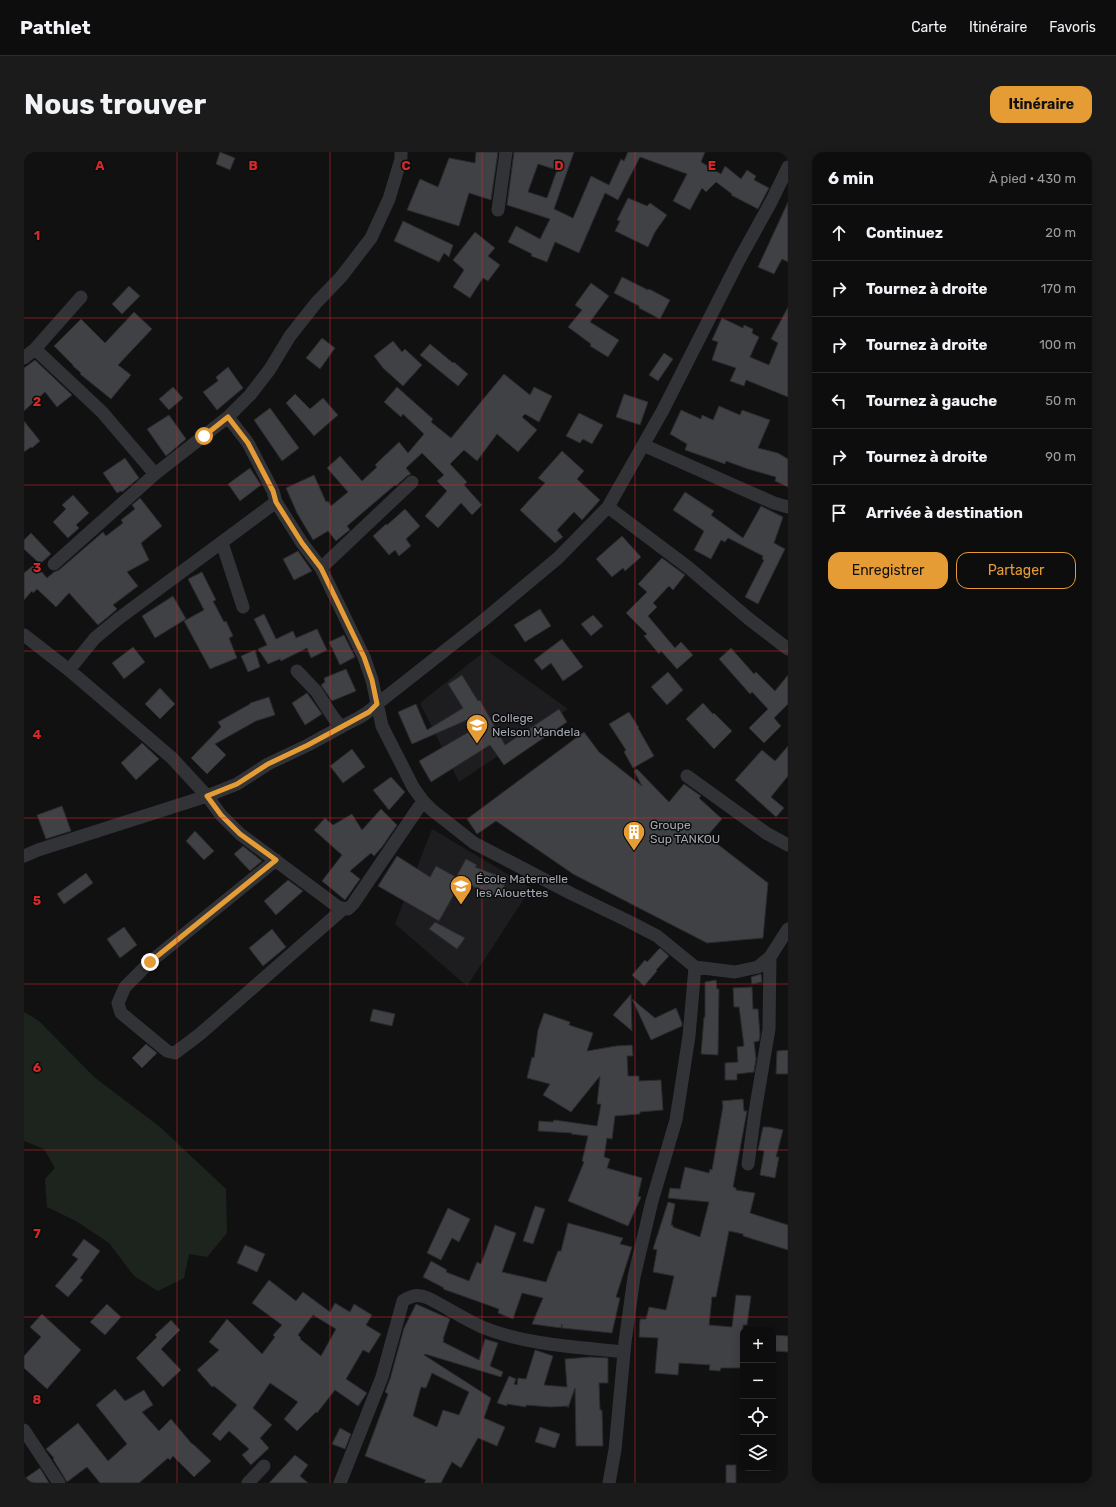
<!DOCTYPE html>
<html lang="fr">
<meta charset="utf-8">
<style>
:root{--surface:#0d0d0e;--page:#1b1b1c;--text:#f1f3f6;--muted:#9a9c9e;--line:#2d2d2e;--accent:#e69c34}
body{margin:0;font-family:Rubik,sans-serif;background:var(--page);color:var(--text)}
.controls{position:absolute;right:12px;bottom:12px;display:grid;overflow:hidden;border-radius:8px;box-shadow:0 2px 10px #0003}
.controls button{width:36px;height:36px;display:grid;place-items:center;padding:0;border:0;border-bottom:1px solid var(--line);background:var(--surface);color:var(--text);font:20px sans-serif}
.stop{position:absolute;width:12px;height:12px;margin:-9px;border:3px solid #e69c34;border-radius:50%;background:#fff}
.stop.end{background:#e69c34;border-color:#fff;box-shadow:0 1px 4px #0008}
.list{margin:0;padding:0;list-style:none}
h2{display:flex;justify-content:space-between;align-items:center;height:52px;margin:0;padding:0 16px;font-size:17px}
h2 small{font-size:13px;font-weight:400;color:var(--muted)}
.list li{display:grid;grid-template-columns:26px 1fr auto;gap:12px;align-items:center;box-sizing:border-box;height:56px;padding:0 16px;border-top:1px solid var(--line)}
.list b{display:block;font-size:15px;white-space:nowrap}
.list em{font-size:13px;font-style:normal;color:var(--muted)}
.actions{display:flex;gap:8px;padding:12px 16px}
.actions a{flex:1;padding:9px 0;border:1px solid var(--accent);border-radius:12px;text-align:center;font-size:14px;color:var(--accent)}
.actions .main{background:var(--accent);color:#111}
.icon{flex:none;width:22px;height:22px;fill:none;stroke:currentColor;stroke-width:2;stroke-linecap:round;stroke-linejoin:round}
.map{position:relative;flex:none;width:764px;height:1331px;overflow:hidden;border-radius:12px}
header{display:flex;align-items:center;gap:24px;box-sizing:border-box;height:56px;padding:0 20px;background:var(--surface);border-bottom:1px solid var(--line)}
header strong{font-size:19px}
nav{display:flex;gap:22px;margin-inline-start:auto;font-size:14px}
.intro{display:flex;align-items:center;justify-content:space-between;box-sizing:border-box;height:96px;padding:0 24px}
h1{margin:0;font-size:28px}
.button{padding:10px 18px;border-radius:12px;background:var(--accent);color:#111;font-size:14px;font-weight:700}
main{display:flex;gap:24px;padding:0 24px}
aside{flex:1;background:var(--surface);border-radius:12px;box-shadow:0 2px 10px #0003}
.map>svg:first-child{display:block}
</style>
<header>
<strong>Pathlet</strong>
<nav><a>Carte</a><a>Itinéraire</a><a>Favoris</a></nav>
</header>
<div class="intro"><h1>Nous trouver</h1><a class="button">Itinéraire</a></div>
<main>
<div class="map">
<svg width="764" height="1331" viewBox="0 0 764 1331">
<rect width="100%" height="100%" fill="#111112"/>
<path fill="#1d1d1f" d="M462 498 544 557 435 630 396 551Z
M408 677 507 736 443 834 371 772Z"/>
<path fill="#1d241d" d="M0 860 15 869 70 925 136 975 202 1037 203 1081 183 1105 165 1102 160 1126 134 1139 110 1124 85 1091 52 1069 23 1055 21 1027 31 1016 20 997 0 989Z"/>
<path fill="#404145" stroke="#2b2b2e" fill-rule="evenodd" d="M196 0 211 6 206 18 192 12Z
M452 0H474L467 48 445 41 435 74 383 58 396 27 414 35 425 6 451 11Z
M490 0H550L530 57 549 66 567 24 585 33 597 7 600 9 604 0H681L677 10 697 22 701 14 717 27 723 18 732 24 730 28 745 36 734 57 707 43 708 42 692 30 682 40 678 36 666 58 649 49 663 22 616 5 594 48 581 41 555 101 531 90 523 110 507 104 508 102 484 90 492 74 516 87 526 67 483 53ZM514 12 533 18 523 46 504 40Z
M604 46 623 54 626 51 643 63 631 80 624 95 591 79 596 69 593 68Z
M764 50V110L758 107 750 122 734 115Z
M379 69 429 93 425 105 420 101 415 110 370 89Z
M451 80 471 96 464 104 476 113 464 129 459 126 446 146 429 135 440 118 429 108Z
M598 125 624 138 625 137 646 148 636 167 615 156V154L590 141Z
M567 131 585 144 566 170 595 188 584 205 566 194 567 192 544 175 558 158 551 153Z
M105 134 116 144 98 162 88 152Z
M764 155V245L722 228 720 234 706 229 712 216 688 208 694 190 688 188 698 166 719 176 720 173 729 177 728 181 735 185 726 205 745 213 754 191 747 187Z
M110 160 128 177 94 213 107 223 87 247 56 222 57 221 49 214V213L30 194 57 167 81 191Z
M298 186 311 196 296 217 282 206Z
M369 189 378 200 381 197 398 213 379 234 359 216 350 204Z
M406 192 429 211 430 210 444 222 434 234 396 203Z
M640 201 649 207 634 229 625 223Z
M11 208 48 243 33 255 21 240 0 259V216Z
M204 215 219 236 193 258 179 240 194 229 192 225Z
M480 222 506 243 510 235 528 244 515 270 501 262 498 265 513 278 494 300 473 282 453 309 440 298 426 312 443 330 440 333 458 353 448 363 437 351 414 376 401 364 423 339 413 329 420 323 398 301 382 316 387 322 383 324 372 334 371 333 323 374 326 378 323 380 312 389 304 379 289 388 273 361 262 336 290 323 302 350 304 349 307 354 324 340 303 316 316 304 338 329 353 315 351 313 375 290 384 301 400 282 379 262 377 265 360 250 373 235 409 267 407 270 427 286Z
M149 235 159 246 145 258 135 247Z
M271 242 286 257 299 246 314 263 290 284 262 251Z
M600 242 624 250 616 273 592 265Z
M695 254 716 263 718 258 746 268 734 296 754 301 764 307V335L751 329 752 325 724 317 702 309 701 312 661 298 663 292 646 282 657 258 677 267 678 263 689 268Z
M246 256 275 296 258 309 230 268Z
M555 261 579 273 568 292 559 287 556 291 542 284Z
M145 263 162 287 142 304 123 277Z
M0 269 16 289 8 296 7 295 0 300Z
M538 299 560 319 553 327 576 348 558 368 550 360 533 378 539 385 531 391 496 358 521 331 514 326Z
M101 306 115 326 98 340 97 339 93 341 79 321Z
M226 316 237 333 216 349 204 332Z
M661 340 690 359 687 363 719 386 737 354 759 365 750 391 761 397 734 452 721 445 740 408 738 407 739 404 704 386 701 390 697 388 687 407 670 398 680 379 649 358Z
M49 343 65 361 52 373 55 376 44 386 29 370 42 357 38 353Z
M116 346 138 374 117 391 125 408 103 420 114 434 89 453 93 457 85 464 74 473 45 441 32 455 13 437 9 441 8 439 0 448V421L11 412 23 426 30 420 35 418 79 380 82 384 99 371 97 368 111 357 108 353Z
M381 357 396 374 382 387 387 394 375 404 371 398 365 403 349 384 362 372 363 373Z
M7 381 27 402 16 412 0 397V388Z
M598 384 617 405 601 419 599 416 588 425 572 407Z
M274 399 288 419 270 428 259 407Z
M638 406 661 423 649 438 645 434 629 451 633 455 624 464 651 496 657 490 669 503 653 517 637 499 635 502 620 484 623 482 602 461 623 440 614 432Z
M178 420 192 448 189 449 200 470 202 469 209 484 205 486 213 506 186 517 160 469 180 458 164 427Z
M149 444 162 467 131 486 118 464Z
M516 457 527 474 501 490 490 473Z
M240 462 252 487 269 479 272 486 293 477 303 498 287 506 283 496 257 509 256 507 244 512 234 497 243 493 230 467Z
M569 463 579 474 567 484 557 472Z
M320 483 331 505 316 513 305 490Z
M538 487 559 515 539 529 527 511 518 518 510 508Z
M109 495 121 510 100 527 88 511Z
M707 496 730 522 732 520 751 539 764 523V552L750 566 757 574 740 591 725 576 744 557 728 540 726 542 695 507Z
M231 498 236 515 224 520 217 504Z
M322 517 332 539 308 549 297 533 301 530 300 526Z
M644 520 659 538 643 553 627 535Z
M438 523 454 549 456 548 481 593 535 557 543 570 480 613 466 593 407 630 395 609 448 578 443 568 388 592 374 560 392 552 403 578 439 556 424 532Z
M136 536 151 552 136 567 121 552Z
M283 541 298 562 281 573 268 551Z
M245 545 251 563 232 569 191 592 202 603 183 622 167 606 197 575 194 570 226 552V551Z
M679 551 689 562 690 561 708 579 690 597 662 567Z
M605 560 615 576H614L630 604 609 616 600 600 602 598 585 572Z
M560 580 575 600 618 634 610 619 613 617 645 650 660 632 677 644 675 646 698 667 683 684 744 731 739 786 683 791 549 722 472 669 453 682 443 667Z
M118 591 135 607 112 628 97 611Z
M764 594V624L747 645 760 656 752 665 711 628 738 598 751 609Z
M328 597 341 615 319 631 306 614Z
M367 625 381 640 365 658 349 638Z
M38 654 47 679 22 687 13 663Z
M357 657 373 673 358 695 350 704 347 701 326 719 336 727 321 748 298 729 318 703 290 678 301 666 309 673 328 662 338 678Z
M171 679 190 699 180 708 162 689Z
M219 694 238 709 226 719 210 702Z
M373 704 406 725 412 714 432 725 442 707 453 713 451 715 483 727 476 745 437 730 415 769 354 734Z
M62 721 69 731 40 752 33 742Z
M264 728 279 739 252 763 240 749Z
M411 770 441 786 433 797 405 777Z
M100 775 113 793 96 806 83 787Z
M248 777 262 795 239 814 225 796Z
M636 796 645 804 632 818 633 819 620 834 608 823 621 808 623 810Z
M737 822 738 830 728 832 727 825Z
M692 828 693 837H695L694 903 677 902 680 865H681V830Z
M728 835 729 857H734L736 883 735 889 730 890 732 907 730 920 713 922V928H701V911L714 910 713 895 720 894 715 855H710L709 836Z
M607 842 608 879 589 863Z
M608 847 631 866 652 856 658 871V874L627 888Z
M349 857 371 862 368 874 346 869Z
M520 861 546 870 545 873 569 881 563 899 592 894 608 893 609 904H603L604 924H615V929L637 928 639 958 616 960V962L591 964 588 987 583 986 580 1005 586 1007 583 1016 618 1026 614 1044 617 1045 604 1074 544 1049 560 1010 558 1009 564 984 547 982 548 981 514 979 515 969 529 970 530 968 573 974 577 952H573L576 924 547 960 519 943 526 932 503 926 508 905 510 906 514 878Z
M122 892 133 901 118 916 108 906Z
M764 898V922H752L753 899Z
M719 947 720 959H723L709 1035 712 1036V1038L731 1041 726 1061 764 1073V1098L719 1084V1082L705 1079 692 1145H688L685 1173 708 1175 712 1143 727 1144 723 1173H719V1216H697L696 1219 685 1218 686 1213 655 1211 654 1223 631 1221 634 1186 615 1185 616 1167H622L625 1155 642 1158 650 1124 629 1120 633 1098 629 1097 644 1050 651 1052 647 1073H649V1075L676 1085 685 1050 644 1046 646 1036 656 1037 661 1015 685 1021 686 1017 688 1018 699 954 698 949Z
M739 975H745L759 978 752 1005H755L751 1026 736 1023 740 999 734 998Z
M511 1054 521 1057 509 1092 499 1089Z
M424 1056 446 1067 435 1090 428 1086 417 1108 403 1101Z
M544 1071 599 1086 596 1092 608 1095 592 1145 596 1146 588 1181 538 1176V1172L537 1176 508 1172 519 1146 498 1141 489 1167 474 1161 475 1157 419 1137 420 1136 399 1125 407 1109 423 1118 422 1120 445 1129 453 1110 457 1112 471 1073 492 1081 478 1120 522 1130 534 1099H537Z
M60 1087 76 1099 56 1126 59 1128 44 1145 31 1134 54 1107 48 1103Z
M221 1093 241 1102 233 1120 213 1111Z
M245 1128 272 1149 279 1140 306 1160 311 1151 326 1160 330 1152 348 1163 342 1173 357 1182 345 1201 339 1198 322 1227 343 1241 334 1254 311 1238 293 1261 292 1260 273 1279 260 1267 274 1250 246 1231 229 1256 248 1273 236 1286 245 1296 227 1313 218 1303 225 1297 205 1279 196 1289 188 1282 213 1253 190 1234 188 1235 173 1218 195 1198 185 1190 203 1167 238 1202 251 1185 249 1183 258 1173 228 1151ZM289 1163 312 1177 297 1204 276 1187 277 1186 274 1183Z
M83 1152 97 1165 81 1183 66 1170Z
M392 1152 426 1167 419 1187H420L419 1190 455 1208 461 1187 474 1191 466 1214 479 1220 477 1225 401 1202 400 1203 467 1246 460 1266 481 1275 473 1294 454 1286 437 1316 428 1310 417 1331H400L402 1328 341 1304 364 1242 361 1240 366 1227 380 1176ZM408 1221 445 1240 435 1263 419 1258 413 1275 389 1264 397 1235 402 1236Z
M18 1162 57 1198 23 1237 0 1216V1204L17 1185 6 1175Z
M147 1168 156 1178 137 1197 157 1218 139 1235 112 1206 133 1185 131 1183Z
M749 1183 764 1184V1200L749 1199Z
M511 1198 529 1204 520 1233 543 1235 541 1207 566 1205 584 1206V1231H575L576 1258H578L579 1294H552L551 1236 544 1256V1254L526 1255 502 1253V1255L483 1252V1254L473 1251 485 1224 492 1227 490 1232 493 1233 494 1226 502 1227Z
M91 1237 101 1249 120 1238 129 1253 118 1260 135 1279 147 1267 168 1292H169L187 1309 170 1325 149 1304 146 1308 144 1306 115 1331H76L63 1315 43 1330 29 1307 30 1306 22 1297 54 1271 84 1309 103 1292 72 1253Z
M516 1275 536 1282 531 1296 511 1290Z
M316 1276 327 1282 321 1297 308 1292Z
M271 1303 284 1313 276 1324 284 1331H245Z
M702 1313H712V1331H702Z
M16 1316 25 1331H0V1327Z"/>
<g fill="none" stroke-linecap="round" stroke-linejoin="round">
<path stroke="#323337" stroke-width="13" d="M474 58 482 0
M11 197 78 260 131 322
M0 206 11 197 57 145
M204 265 224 291 249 339 252 350 278 391 297 416 340 505 348 528 358 574 389 635 399 649 408 658 450 691 548 742 604 769 633 784 671 815 711 820 734 815 746 805 764 777
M619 293 750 351 764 355
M584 355 665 416 725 467 764 497
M198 391 219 455
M30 412 131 322 204 265 226 243 246 217 266 184 292 151 317 125 347 86 365 47 377 7V0
M297 416 388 330
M0 483 45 518 148 606 183 644 197 663 216 682 314 755 324 757 329 752 399 649
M45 518 71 486 94 467 252 350
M273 519 292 539 309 565 317 575C330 568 343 563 353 552L461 467 534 406 584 355 639 258 715 108 747 50 764 15
M663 624 742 681 764 693
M0 704 14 698 183 644 213 632 244 612 284 593 317 575
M252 708 126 810 101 835 94 851 97 861 143 899 151 901 176 882 319 757
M724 1012 731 960 745 877 746 805
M0 1278 35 1331
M224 1331 240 1314
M316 1331 358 1225 379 1149C388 1143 394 1142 404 1146 422 1155 440 1167 458 1175 502 1193 553 1195 600 1200
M585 1331 591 1298 601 1190 610 1125 628 1049 652 968 665 884 671 815"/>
</g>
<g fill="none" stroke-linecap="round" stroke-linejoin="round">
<path stroke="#e69c34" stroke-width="5" d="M126 810 252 708 216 682 197 663 183 644 213 632 244 612 284 593 345 560 353 552 348 528 340 505 297 416 278 391 252 350 249 339 224 291 204 265 180 284"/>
</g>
<path fill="none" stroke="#d62828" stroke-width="1" stroke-opacity="0.55" d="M153 0V1331M306 0V1331M458 0V1331M611 0V1331M0 166H764M0 333H764M0 499H764M0 666H764M0 832H764M0 998H764M0 1165H764"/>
<defs>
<g id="school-pin" transform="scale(1.15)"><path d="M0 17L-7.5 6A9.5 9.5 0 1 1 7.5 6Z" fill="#e69c34" stroke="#0c0c0d"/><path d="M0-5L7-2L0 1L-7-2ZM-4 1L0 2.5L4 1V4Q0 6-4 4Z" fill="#fff"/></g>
<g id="building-pin" transform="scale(1.15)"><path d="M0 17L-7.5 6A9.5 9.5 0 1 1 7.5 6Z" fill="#e69c34" stroke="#0c0c0d"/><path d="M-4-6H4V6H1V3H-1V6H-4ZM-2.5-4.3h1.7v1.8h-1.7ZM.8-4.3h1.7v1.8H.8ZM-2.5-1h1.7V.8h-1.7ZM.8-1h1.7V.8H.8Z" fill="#fff"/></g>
</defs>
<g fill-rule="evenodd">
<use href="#school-pin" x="453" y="573"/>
<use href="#building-pin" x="610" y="680"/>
<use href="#school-pin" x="437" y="734"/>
</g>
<g text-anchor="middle" stroke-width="3" stroke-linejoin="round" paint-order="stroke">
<g font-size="12" fill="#a3a8b2" stroke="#0c0c0d" text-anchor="start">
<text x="468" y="570">College<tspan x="468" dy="14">Nelson Mandela</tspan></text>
<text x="626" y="677">Groupe<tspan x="626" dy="14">Sup TANKOU</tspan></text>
<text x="452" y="731">École Maternelle<tspan x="452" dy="14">les Alouettes</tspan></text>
</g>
</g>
<g font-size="13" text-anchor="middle" font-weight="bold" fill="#d62828" stroke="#0c0c0d" stroke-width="3" stroke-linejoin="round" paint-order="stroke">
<text x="76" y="18">A</text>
<text x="229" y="18">B</text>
<text x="382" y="18">C</text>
<text x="535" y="18">D</text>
<text x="688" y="18">E</text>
<text x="13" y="88">1</text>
<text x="13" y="254">2</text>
<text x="13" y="420">3</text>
<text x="13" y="587">4</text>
<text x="13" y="753">5</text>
<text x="13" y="920">6</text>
<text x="13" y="1086">7</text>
<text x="13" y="1252">8</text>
</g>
</svg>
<div class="controls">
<button>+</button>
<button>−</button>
<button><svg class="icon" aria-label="locate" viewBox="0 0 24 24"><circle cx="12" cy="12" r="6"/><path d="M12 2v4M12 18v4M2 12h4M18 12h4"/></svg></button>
<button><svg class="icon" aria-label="layers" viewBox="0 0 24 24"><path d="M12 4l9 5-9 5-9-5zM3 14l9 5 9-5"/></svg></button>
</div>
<div class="stop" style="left:180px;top:284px"></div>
<div class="stop end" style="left:126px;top:810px"></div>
</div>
<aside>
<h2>6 min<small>À pied · 430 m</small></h2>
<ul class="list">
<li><svg class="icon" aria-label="ahead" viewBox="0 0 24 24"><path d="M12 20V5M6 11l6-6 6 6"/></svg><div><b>Continuez</b></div><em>20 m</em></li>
<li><svg class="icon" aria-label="right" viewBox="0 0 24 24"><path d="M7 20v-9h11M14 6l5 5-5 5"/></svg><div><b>Tournez à droite</b></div><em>170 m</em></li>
<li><svg class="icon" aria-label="right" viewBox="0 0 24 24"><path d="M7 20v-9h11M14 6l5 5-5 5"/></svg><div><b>Tournez à droite</b></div><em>100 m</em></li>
<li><svg class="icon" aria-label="left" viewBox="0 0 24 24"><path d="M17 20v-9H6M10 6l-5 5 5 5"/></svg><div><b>Tournez à gauche</b></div><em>50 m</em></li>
<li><svg class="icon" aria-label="right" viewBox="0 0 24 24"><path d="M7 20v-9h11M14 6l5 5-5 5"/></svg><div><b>Tournez à droite</b></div><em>90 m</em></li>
<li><svg class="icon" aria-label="arrive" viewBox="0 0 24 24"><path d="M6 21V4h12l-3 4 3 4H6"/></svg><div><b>Arrivée à destination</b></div></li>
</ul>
<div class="actions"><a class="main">Enregistrer</a><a>Partager</a></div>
</aside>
</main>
